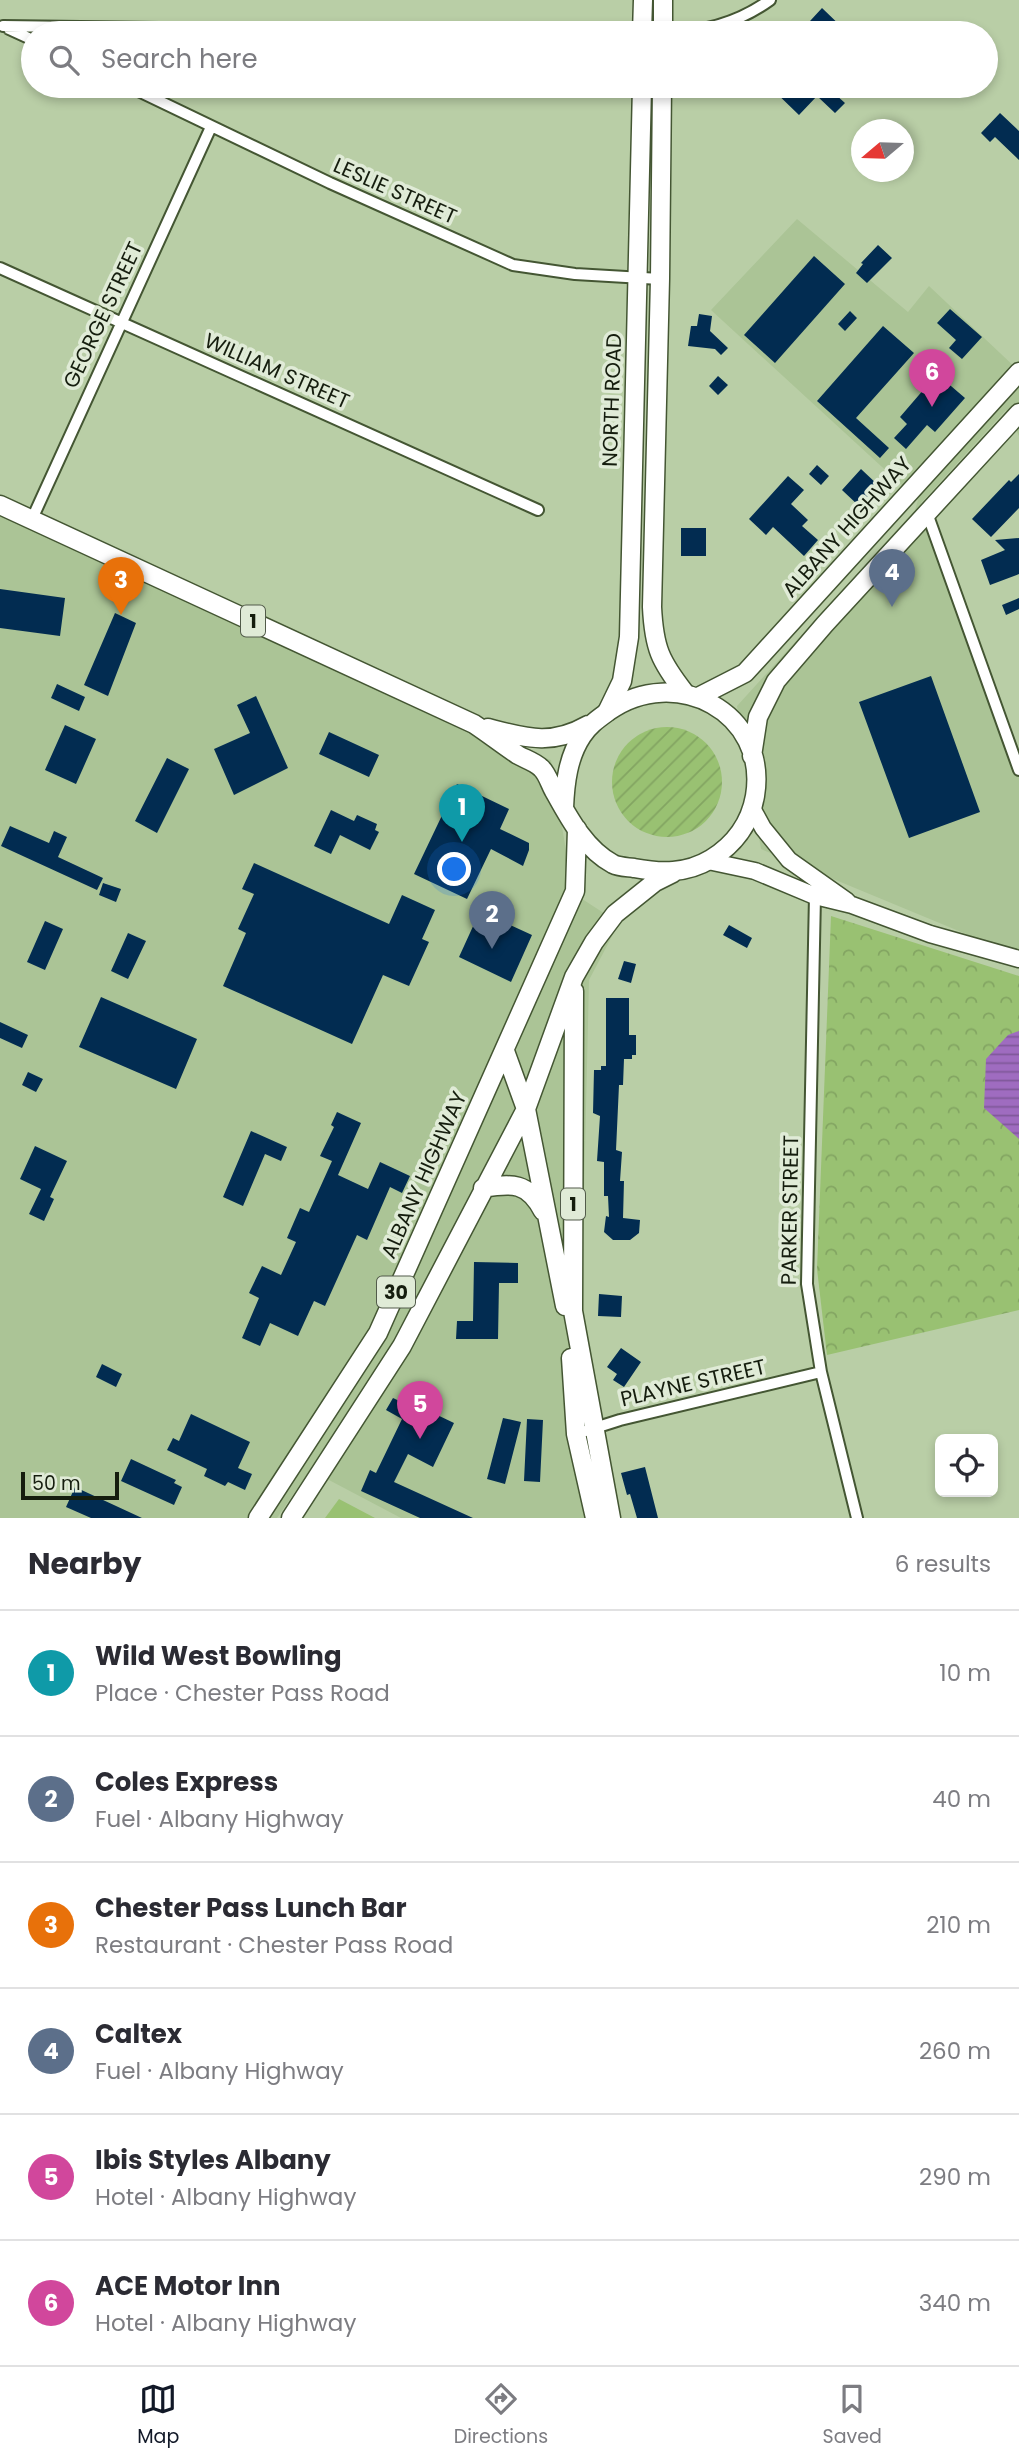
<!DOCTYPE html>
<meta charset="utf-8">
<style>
:root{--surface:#fff;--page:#f7f7f7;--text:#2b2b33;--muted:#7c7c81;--line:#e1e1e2;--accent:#111827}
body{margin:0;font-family:Poppins,sans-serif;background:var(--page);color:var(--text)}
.controls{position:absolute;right:21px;bottom:21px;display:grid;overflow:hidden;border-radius:10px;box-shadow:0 4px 10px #0003}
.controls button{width:63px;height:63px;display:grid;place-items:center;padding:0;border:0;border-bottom:2px solid var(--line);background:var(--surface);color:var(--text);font:35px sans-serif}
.compass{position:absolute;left:851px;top:119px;width:63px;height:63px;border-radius:50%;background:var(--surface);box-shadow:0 4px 10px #0003;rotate:251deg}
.scale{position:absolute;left:21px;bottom:18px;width:98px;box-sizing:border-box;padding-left:7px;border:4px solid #151d0e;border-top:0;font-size:19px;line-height:24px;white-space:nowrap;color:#151d0e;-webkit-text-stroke:5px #e0ebd7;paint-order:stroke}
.you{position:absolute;left:455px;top:870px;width:24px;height:24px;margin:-18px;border:5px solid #fff;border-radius:50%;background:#1a73e8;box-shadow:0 0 0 10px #1a73e833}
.badge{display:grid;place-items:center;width:46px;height:46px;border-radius:50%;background:var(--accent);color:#fff;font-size:23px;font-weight:700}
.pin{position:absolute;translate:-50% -58px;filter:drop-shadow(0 2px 4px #0008)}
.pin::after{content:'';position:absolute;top:37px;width:24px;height:21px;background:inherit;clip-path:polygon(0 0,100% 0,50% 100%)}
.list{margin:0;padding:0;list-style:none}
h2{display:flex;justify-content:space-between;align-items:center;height:91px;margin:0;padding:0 28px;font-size:30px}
h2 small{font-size:23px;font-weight:400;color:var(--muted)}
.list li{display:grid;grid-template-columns:46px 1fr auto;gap:21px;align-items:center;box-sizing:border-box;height:126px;padding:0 28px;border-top:2px solid var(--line)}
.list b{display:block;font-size:26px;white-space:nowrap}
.list p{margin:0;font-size:23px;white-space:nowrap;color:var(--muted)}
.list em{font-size:23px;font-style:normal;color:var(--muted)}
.icon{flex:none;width:38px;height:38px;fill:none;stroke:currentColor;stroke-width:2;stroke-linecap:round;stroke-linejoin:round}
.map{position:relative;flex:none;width:1019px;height:1518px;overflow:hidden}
.search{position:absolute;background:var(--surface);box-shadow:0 4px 10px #0003;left:21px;right:21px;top:21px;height:77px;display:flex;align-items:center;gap:18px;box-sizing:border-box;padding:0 24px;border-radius:38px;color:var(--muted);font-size:26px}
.sheet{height:847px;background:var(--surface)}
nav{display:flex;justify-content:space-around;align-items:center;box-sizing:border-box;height:98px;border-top:2px solid var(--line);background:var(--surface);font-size:19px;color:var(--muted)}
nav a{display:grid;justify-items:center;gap:4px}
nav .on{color:var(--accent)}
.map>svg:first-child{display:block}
</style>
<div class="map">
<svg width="1019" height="1518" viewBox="0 0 1019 1518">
<defs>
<pattern id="forest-crowns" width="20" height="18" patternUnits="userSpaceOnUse" patternTransform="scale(1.75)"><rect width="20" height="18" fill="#99c172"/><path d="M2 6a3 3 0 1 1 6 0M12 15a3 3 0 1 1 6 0" fill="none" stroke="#83a562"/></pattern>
<pattern id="garden-furrows" width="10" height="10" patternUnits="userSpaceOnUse" patternTransform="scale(1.75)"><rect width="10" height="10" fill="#99c172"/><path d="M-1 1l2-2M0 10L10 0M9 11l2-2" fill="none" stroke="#83a562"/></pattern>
<pattern id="water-rules" width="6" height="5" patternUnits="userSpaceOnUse" patternTransform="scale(1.75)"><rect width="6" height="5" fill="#9f6cc0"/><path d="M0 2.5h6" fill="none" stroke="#80589a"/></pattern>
</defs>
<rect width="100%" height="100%" fill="#b9cea6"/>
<path fill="#abc496" d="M797 219 908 312 929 286 1019 371V436L1006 410 921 503 1019 771V956L761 849 737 706 915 510 918 500 711 310Z
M0 512 468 733 551 760 573 893 619 923 589 980 581 1321 611 1518H401L310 1470 277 1518H0Z"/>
<path fill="url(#forest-crowns)" d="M831 916 1019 976V1310L827 1355 817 1269Z"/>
<path fill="url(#garden-furrows)" d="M612 782a55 55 0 1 1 110 0a55 55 0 1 1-110 0Z"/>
<path fill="#99c172" d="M339 1499 375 1518H325Z"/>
<path fill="url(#water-rules)" d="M1019 1031V1139L984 1108 986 1059 1008 1035Z"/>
<path fill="#022c51" d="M822 8 848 33H799Z
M769 86H842L835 94 845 103 835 113 817 96 799 115Z
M1000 113 1019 131V160L995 137 990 142 981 133Z
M878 245 892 258 867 283 856 273 863 264 861 263Z
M814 256 845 284 775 363 744 335Z
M950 309 982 337 962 359 949 348 956 340 937 323Z
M850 311 857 318 845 331 838 324Z
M699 314 712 316 710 331 728 348 721 355 715 349 688 346 691 326H697Z
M883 326 914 353 856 418 889 448 880 458 817 401Z
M937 374 965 398 935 432 927 425 906 449 894 438 907 424 900 417Z
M718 376 728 385 718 395 709 386Z
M817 465 829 476 821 485 809 474Z
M861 469 878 485 859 506 842 490Z
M1019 474V508L991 537 972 519 1009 480 1011 482Z
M788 476 804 490 791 504 808 520 802 526 818 540 804 556 773 527 766 535 749 519Z
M681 528H706V556H681Z
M1019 538V574L990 585 981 560 1005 550 995 540Z
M0 589 65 598 60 636 0 628Z
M1019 598V609L1006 615 1002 605Z
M115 613 136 623 108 696 84 685Z
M931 676 980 812 909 838 859 702Z
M57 684 85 697 79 711 51 698Z
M256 696 288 768 234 795 214 749 250 733 237 705Z
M65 725 96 739 76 784 45 770Z
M329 732 379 755 369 777 319 754Z
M167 758 189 769 157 833 135 821Z
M457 784 509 809 500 829 529 843V850L523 866 491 849 467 899 414 874Z
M331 810 354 821 357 815 377 824 375 830 379 832 370 850 340 835 331 854 314 846Z
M10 826 49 843 54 831 67 837 58 857 103 878 97 890 1 846Z
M254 863 389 924 402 895 435 910 422 939 429 942 409 986 383 975 352 1044 223 986 246 933 238 929 254 894 242 889Z
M103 883 121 889 116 902 99 895Z
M480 911 532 935 511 982 459 957Z
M45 921 63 929 45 970 27 962Z
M729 925 752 938 747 948 723 935Z
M128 933 146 941 128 979 111 971Z
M624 961 636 964 631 983 618 979Z
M101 997 197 1039 176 1089 79 1047Z
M606 998H629V1035H636V1055H632V1059H624L623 1085H619L616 1150 622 1152 620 1181H624L623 1218 640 1220 639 1233 630 1240H613L604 1232 606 1216 609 1217 608 1196H604V1162L597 1161 600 1116 593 1113 594 1070H601V1066H606Z
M0 1022 28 1035 22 1048 0 1038Z
M28 1072 43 1079 36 1092 22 1085Z
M337 1112 361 1123 338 1175 368 1189 380 1162 410 1176 402 1193 390 1187 367 1240 357 1235 325 1306 314 1301 298 1336 270 1323 260 1346 242 1338 259 1298 249 1293 262 1266 281 1275 296 1242 287 1238 300 1208 309 1212 332 1161 320 1156 334 1127 331 1125Z
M251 1131 287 1147 281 1161 265 1154 243 1206 223 1197Z
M35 1146 67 1161 50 1197 54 1199 44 1221 29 1214 41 1189 20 1179Z
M474 1262 518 1263V1283H499L498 1339H456L457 1321H473Z
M599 1294 622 1296 621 1317 598 1316Z
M621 1348 641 1362 624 1387 613 1380 617 1374 607 1367Z
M102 1364 122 1374 116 1387 96 1377Z
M419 1388 438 1398 431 1412 454 1423 433 1467 408 1454 394 1482 473 1518H420L361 1491 370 1470 376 1473 402 1419 386 1410 393 1398 410 1406Z
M191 1414 250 1442 238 1468 252 1474 245 1490 228 1482 225 1486 204 1476 207 1469 167 1450 173 1438 179 1441Z
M503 1418 521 1422 505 1484 487 1479Z
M527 1419 543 1420 540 1482 524 1481Z
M131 1459 176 1480 174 1483 182 1487 174 1505 121 1481Z
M645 1467 658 1518H637L630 1494 627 1495 621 1473Z
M75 1487 142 1518H91L66 1507Z"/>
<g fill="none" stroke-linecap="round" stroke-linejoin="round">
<g stroke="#445633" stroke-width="14">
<path id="minor" d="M3 26 528 33
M9 29 33 40
M663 32C702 33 738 23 770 0
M128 86 330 183 513 265 575 274 660 279
M0 268 538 510
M927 513 1019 770
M32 519 211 127
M815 896 807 1284 821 1372 857 1518
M576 1434 620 1420 821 1372"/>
</g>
<g stroke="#445633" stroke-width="19">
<path id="secondary" d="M752 808 763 828 789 860 847 901
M708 861 755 871 815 896 852 905 930 934 1019 959"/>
</g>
<g stroke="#445633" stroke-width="21">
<path id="primary" d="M642 33 643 0
M663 33V0
M662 86 660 279 652 607C654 648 660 661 685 693
M607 712 622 681 629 637 642 86"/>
</g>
<g stroke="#445633" stroke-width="21">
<path id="trunk" d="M0 505 474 724C489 734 503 745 518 755 525 759 535 762 541 768 547 773 550 784 554 791 569 818 585 849 613 864 619 867 627 867 634 868 661 873 686 874 711 859 735 844 750 824 755 796 769 712 675 664 609 711 598 719 589 725 582 736 568 757 565 783 564 808
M698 697 745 673 1019 372
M488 728C527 738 551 746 588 725
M752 756 758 717 776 681 825 624 1019 413
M574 991 573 1311 611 1518
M505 1051 526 1109 565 1306
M483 1188C512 1183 528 1182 543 1211
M571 1358 576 1434 595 1518
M258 1518 378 1333 575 891 577 829
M291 1518 402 1346 526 1109 574 977 594 942 615 914 655 882 673 873"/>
</g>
<use href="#minor" stroke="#fff" stroke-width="10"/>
<use href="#secondary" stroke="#fff" stroke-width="16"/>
<use href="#primary" stroke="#fff" stroke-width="18"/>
<use href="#trunk" stroke="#fff" stroke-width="18"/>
</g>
<g text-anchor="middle" stroke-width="7" stroke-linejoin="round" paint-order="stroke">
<g fill="#e0ebd7" stroke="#525b4a" stroke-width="2">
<rect x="241" y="605.5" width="24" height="31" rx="5"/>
<rect x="561" y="1188.5" width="24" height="31" rx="5"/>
<rect x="377" y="1276.5" width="38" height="31" rx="5"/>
</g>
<g font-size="19" font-weight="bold" fill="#151d0e">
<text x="253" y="628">1</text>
<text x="573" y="1211">1</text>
<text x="396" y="1299">30</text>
</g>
<g font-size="21" fill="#151d0e" stroke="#e0ebd7">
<text transform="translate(395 191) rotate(24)" y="7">LESLIE STREET</text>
<text transform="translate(103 315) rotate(-65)" y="7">GEORGE STREET</text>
<text transform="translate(277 371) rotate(24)" y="7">WILLIAM STREET</text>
<text transform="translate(612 400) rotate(-88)" y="7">NORTH ROAD</text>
<text transform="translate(847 527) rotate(-48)" y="7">ALBANY HIGHWAY</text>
<text transform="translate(424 1175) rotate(-66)" y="7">ALBANY HIGHWAY</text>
<text transform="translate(790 1210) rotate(-89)" y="7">PARKER STREET</text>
<text transform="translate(693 1383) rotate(-13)" y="7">PLAYNE STREET</text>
</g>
</g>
</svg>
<div class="controls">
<button><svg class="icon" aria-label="locate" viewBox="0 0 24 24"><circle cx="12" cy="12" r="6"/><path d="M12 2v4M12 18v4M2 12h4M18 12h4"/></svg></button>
</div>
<svg class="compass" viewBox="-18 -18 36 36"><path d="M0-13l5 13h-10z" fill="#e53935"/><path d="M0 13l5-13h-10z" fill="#7c7c81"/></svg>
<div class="scale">50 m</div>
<div class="you"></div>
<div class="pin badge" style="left:462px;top:842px;background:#0f9aa8">1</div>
<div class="pin badge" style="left:492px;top:949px;background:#5c6f8a">2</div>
<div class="pin badge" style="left:121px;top:615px;background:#e8710a">3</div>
<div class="pin badge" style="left:892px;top:607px;background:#5c6f8a">4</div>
<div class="pin badge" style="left:420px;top:1439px;background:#d1479c">5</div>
<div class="pin badge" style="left:932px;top:407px;background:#d1479c">6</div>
<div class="search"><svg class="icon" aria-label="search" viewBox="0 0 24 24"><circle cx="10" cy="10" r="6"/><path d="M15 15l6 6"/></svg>Search here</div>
</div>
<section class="sheet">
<h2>Nearby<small>6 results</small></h2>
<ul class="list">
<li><span class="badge" style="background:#0f9aa8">1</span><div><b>Wild West Bowling</b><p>Place · Chester Pass Road</p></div><em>10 m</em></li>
<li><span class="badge" style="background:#5c6f8a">2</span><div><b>Coles Express</b><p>Fuel · Albany Highway</p></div><em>40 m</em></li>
<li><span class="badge" style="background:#e8710a">3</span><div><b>Chester Pass Lunch Bar</b><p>Restaurant · Chester Pass Road</p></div><em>210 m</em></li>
<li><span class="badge" style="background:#5c6f8a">4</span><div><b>Caltex</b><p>Fuel · Albany Highway</p></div><em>260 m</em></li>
<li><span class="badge" style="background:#d1479c">5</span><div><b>Ibis Styles Albany</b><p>Hotel · Albany Highway</p></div><em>290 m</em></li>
<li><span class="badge" style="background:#d1479c">6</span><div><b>ACE Motor Inn</b><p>Hotel · Albany Highway</p></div><em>340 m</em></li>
</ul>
</section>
<nav>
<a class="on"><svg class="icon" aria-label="map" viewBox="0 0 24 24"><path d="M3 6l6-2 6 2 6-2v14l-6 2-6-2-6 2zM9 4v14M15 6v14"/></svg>Map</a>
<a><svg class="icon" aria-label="directions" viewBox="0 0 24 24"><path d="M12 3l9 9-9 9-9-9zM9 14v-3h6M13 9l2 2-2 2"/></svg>Directions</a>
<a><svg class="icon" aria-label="saved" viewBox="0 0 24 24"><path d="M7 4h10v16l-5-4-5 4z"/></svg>Saved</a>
</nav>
